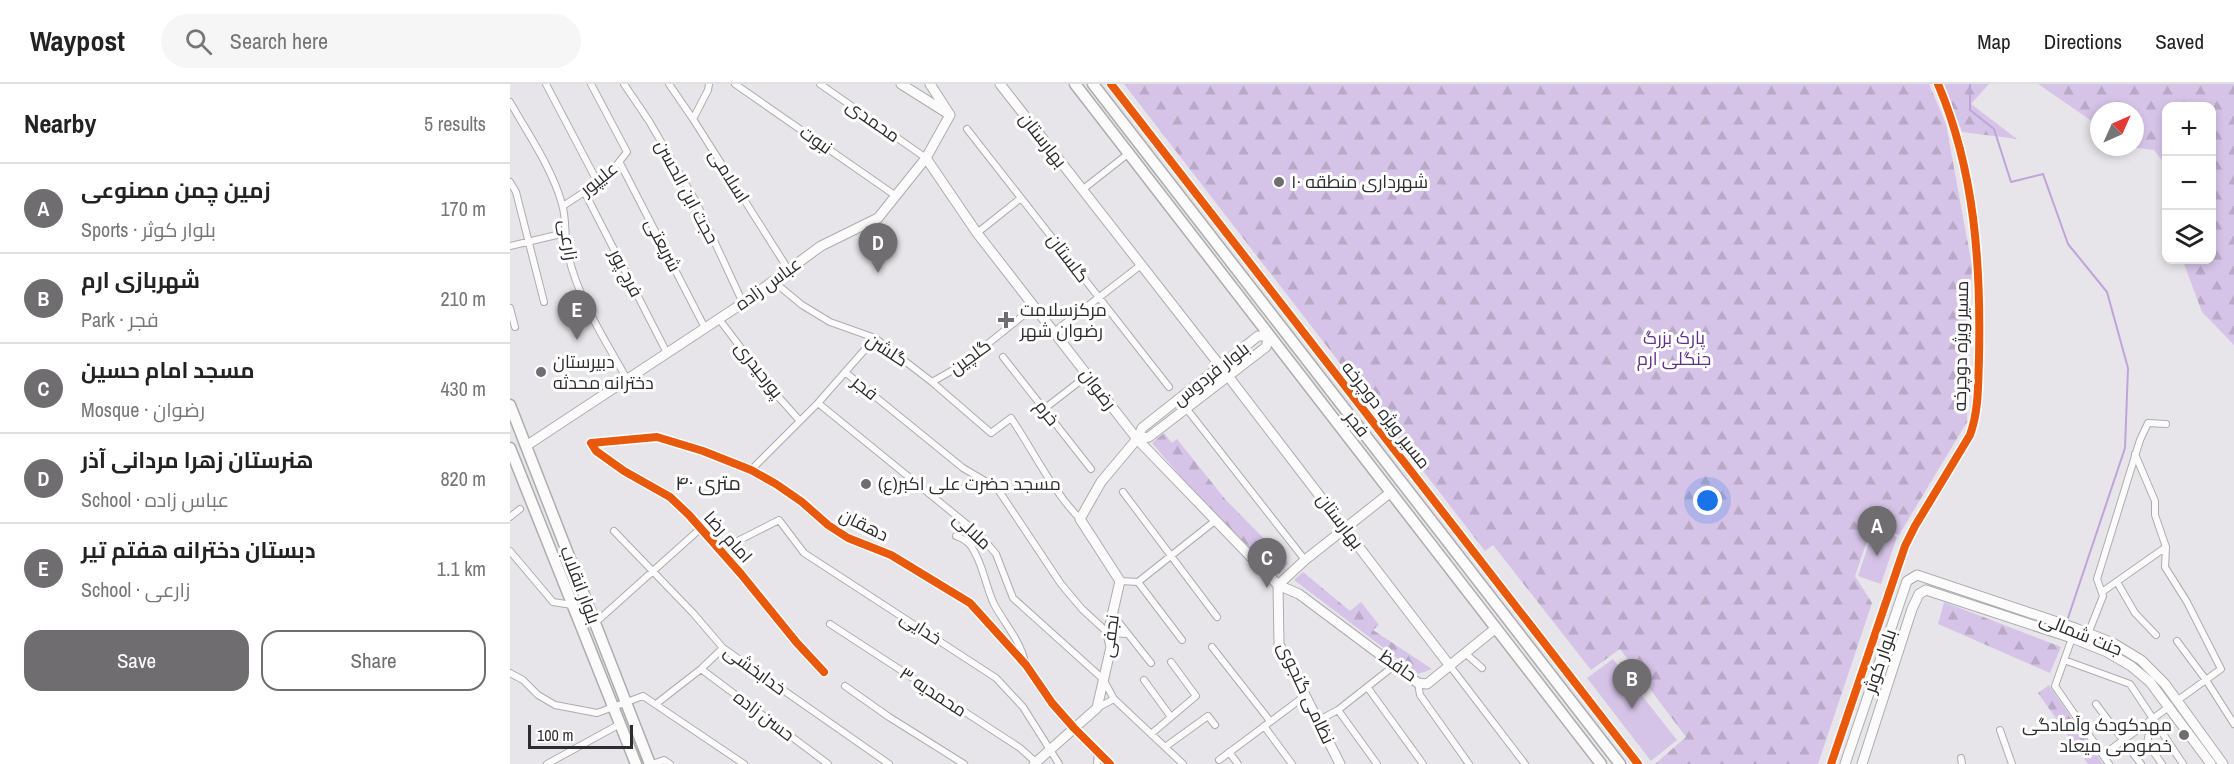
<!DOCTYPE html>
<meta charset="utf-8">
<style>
:root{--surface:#fff;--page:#f6f6f6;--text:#222;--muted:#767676;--line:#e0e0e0;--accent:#6f6d70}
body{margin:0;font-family:"Archivo Narrow",Cairo,sans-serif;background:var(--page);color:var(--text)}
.controls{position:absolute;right:18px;top:18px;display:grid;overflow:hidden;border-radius:12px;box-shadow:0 3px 9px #0003}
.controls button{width:54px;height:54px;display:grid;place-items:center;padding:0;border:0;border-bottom:2px solid var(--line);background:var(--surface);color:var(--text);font:30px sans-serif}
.compass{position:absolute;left:1580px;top:18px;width:54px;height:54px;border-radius:50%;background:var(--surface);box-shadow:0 3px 9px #0003;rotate:45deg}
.scale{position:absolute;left:18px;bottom:15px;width:105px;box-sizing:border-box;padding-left:6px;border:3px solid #2e2c2f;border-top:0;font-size:16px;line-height:21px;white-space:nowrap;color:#2e2c2f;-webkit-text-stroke:4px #fff;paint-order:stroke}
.you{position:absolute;left:1198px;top:417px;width:21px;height:21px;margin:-15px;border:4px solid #fff;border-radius:50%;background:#1a73e8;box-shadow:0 0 0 9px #1a73e833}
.badge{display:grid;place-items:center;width:39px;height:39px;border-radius:50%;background:var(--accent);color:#fff;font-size:20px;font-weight:700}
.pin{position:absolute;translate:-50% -50px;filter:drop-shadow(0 2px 3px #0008)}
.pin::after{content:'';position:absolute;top:32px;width:21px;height:18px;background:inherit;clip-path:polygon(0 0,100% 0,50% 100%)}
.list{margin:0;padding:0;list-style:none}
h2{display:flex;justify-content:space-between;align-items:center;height:78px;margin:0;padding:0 24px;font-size:26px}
h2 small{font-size:20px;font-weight:400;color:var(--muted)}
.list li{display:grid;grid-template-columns:39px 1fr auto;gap:18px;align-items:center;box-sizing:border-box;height:90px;padding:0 24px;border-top:2px solid var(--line)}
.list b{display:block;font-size:22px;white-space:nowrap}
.list p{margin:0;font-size:20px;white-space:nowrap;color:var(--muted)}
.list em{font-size:20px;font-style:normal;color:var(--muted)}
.actions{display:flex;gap:12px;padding:18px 24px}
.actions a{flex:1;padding:14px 0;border:2px solid var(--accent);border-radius:18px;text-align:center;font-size:21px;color:var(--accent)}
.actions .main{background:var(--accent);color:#fff}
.icon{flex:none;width:33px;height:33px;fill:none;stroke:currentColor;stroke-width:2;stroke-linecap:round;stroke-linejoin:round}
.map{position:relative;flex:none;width:1724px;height:680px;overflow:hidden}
header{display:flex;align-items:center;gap:36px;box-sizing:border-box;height:84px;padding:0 30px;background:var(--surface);border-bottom:2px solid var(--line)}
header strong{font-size:28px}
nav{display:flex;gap:33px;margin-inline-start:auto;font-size:21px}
.search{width:420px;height:54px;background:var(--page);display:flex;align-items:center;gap:15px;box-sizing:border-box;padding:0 21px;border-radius:33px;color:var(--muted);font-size:22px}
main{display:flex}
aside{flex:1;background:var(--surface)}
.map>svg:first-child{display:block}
</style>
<header>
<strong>Waypost</strong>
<div class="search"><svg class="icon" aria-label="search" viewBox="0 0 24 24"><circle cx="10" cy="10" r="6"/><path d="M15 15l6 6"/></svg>Search here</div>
<nav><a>Map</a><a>Directions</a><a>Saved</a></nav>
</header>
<main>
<aside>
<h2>Nearby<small>5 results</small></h2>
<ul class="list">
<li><span class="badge">A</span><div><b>زمین چمن مصنوعی</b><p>Sports · بلوار کوثر</p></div><em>170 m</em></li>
<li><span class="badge">B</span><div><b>شهربازی ارم</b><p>Park · فجر</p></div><em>210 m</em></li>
<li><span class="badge">C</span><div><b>مسجد امام حسین</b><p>Mosque · رضوان</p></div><em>430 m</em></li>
<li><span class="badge">D</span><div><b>هنرستان زهرا مردانی آذر</b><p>School · عباس زاده</p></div><em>820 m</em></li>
<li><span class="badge">E</span><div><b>دبستان دخترانه هفتم تیر</b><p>School · زارعی</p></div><em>1.1 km</em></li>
</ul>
<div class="actions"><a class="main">Save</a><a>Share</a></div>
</aside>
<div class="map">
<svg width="1724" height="680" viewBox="0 0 1724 680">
<defs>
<pattern id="forest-firs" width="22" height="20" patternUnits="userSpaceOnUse" patternTransform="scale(1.5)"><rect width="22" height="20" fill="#d6c4e8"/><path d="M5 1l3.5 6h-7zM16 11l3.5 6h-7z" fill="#b8a9c7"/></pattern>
</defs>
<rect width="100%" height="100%" fill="#e7e5e9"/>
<path fill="url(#forest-firs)" d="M614 0H1419L1436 40 1462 182 1457 338 1389 451 1362 442 1345 492 1362 519 1308 680H1145L1176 653 1110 565 1081 586 983 461 975 467Z
M1434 0H1479L1461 20 1507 55 1452 48Z
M1528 0H1724V261L1692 228 1673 177 1702 176V22H1656V81L1644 66 1619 63H1625V27H1589V42Z
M654 349 662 359 667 355 715 415 778 479 769 490 703 430 642 359Z
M793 488 840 527 851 518 869 541 863 546 922 585 908 590 784 496Z
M1434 518 1551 563 1540 589 1428 540Z
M1539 601 1593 680H1578L1528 609Z"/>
<path fill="#d6c4e8" d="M1364 444 1387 453 1371 500 1348 492Z
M1103 575 1167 656 1141 677 1077 594Z"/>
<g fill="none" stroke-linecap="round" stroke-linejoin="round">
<path stroke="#bfa4d9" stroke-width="2" d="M1460 0V26L1484 45 1501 98 1533 90 1558 160 1597 208 1618 284 1615 364 1558 534"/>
<g stroke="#aeacaf" stroke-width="8">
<path id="street" d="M36 0 88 99
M114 0 139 37 186 118 233 219
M159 0 183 35 278 185
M225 0 386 112
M310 0 416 74
M0 18C18 50 42 84 52 120 57 136 54 154 58 170 68 215 95 256 117 295
M183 35 198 6 199 0
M457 45 659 303
M110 79 195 244
M0 98 6 108 34 218
M572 106 619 69
M75 109 157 269
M53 122 97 93 117 68 81 0
M467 149 511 114
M0 162 55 149
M263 197 292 221 320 238 365 254 422 298 481 349 501 334C524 368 541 405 570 435
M0 224 5 243
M209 235 265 309 290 337
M544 248 631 181
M493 273 581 385
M335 288 453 384 487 404 551 500 572 525 598 549 618 550
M422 298 450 282 525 222
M308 319 470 451 486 470 503 514 593 595 604 615 673 680
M676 324 795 476
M534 325 578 291
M1625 370 1645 417V431L1656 463 1655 483 1677 518 1711 585 1668 616
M241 386 308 319 365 254
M613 408 707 533
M0 433 10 425
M104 447 183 529 213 564 379 680
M446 452C452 454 457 457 461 462 473 479 475 501 484 520 494 539 510 556 515 578
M210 466 269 436 294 469 486 594 513 623 549 680
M0 467 43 518 62 521
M610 497 628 498 706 436
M628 498 672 556
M1607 498 1625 529 1646 551
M1592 508 1656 463
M603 531 641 579
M85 539 191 444
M320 540 510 664 528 680
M1578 550 1593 512 1587 495 1630 356 1638 339 1656 340
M1562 554 1545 602 1599 680
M1667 557 1696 596 1724 640
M702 563 760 637
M955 569 972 584
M1554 576 1620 600 1673 680
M940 582 1015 680
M191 585 318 680
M314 588 287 559 231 490 179 431 160 413 114 387 86 367 81 359 147 353 193 367 241 386 266 400 292 418 318 441 338 454 381 471 460 519 516 581 542 619 564 644 600 680
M0 589 13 596 28 611 45 621 87 629 133 612 234 680
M634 596 661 633
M908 599 910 611 959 680
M335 602 379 633 454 680
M858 604 913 680
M146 620 191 585 213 564
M1586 620 1631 680
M587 624 604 615
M828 626 867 680
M809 636 828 626 885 581
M1642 636 1637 659 1652 680
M754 642 782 680
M1490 646 1502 680
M641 650 686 612 661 578
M655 663 698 632 705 641
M719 668 728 680
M1593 671 1660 622
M1451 674 1452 680
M709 676 796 611
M37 680 110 640
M142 680 154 676 160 680
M587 680 588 668"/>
</g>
<g stroke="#aeacaf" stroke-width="11">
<path id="secondary" d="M391 0 437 29
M490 0 718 292 940 582
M416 74 467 149 627 355 768 501 789 510 908 599 917 600 986 544
M16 362 233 219 311 162 368 134 416 74 440 31 420 0
M1416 506 1562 554 1597 568 1621 582 1640 598 1701 680
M524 680 587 624 601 563 598 549 610 497 570 435 591 398 627 355 632 344 748 252H759L756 263 639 353 627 355
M830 680 769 560 768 501 795 476 881 408
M1335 680 1397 497 1407 491 1565 544 1603 559 1631 576 1655 600 1713 680
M1352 680 1402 525 1409 510 1416 506"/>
</g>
<g stroke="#aeacaf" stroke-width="13">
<path id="primary" d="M565 0 1091 680
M583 0 1110 680
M0 321 140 680
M0 364 126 680"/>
</g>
<use href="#street" stroke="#fbfbfc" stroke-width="6"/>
<use href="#secondary" stroke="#fbfbfc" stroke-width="9"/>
<use href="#primary" stroke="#fbfbfc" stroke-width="10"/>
<g stroke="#fff" stroke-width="11">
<path id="cycleway" d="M601 0 1128 680
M314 588 287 559 231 490 179 431 160 413 114 387 86 367 81 359 147 353 193 367 241 386 266 400 292 418 318 441 338 454 381 471 460 519 516 581 542 619 564 644 600 680
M1321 680 1395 462 1405 442 1460 351C1469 326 1468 300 1469 274 1471 181 1465 87 1428 0"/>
</g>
<use href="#cycleway" stroke="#e8590c" stroke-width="8"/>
</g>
<g fill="#6f6d70" stroke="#fff" stroke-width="2">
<circle cx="769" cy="98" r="6"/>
<path d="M493 227h6v6h6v6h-6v6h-6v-6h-6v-6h6z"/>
<circle cx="31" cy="288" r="6"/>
<circle cx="356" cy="400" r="6"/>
<circle cx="1674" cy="651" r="6"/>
</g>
<g text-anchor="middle" stroke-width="6" stroke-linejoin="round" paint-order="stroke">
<g font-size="18" fill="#2e2c2f" stroke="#fff">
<text transform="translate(363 37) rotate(35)" y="6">محمدی</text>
<text transform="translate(306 56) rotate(35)" y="6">نبوت</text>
<text transform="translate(533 56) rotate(52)" y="6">بهارستان</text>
<text transform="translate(219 92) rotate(58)" y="6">اسلامی</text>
<text transform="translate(89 95) rotate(-39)" y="6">علیپور</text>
<text transform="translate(177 108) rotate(62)" y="6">حجت ابن الحسن</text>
<text transform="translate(58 156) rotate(81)" y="6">زارعی</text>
<text transform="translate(153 161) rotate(63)" y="6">شریعتی</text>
<text transform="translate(558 174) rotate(53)" y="6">گلستان</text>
<text transform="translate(116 189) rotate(63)" y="6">فرج پور</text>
<text transform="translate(258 200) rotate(-36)" y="6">عباس زاده</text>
<text transform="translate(1451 262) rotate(-89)" y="6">مسیر ویژه دوچرخه</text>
<text transform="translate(377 266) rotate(33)" y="6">گلشن</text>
<text transform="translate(460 273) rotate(-36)" y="6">گلچین</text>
<text transform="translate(249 286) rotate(52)" y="6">پورحیدری</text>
<text transform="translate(701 290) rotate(-38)" y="6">بلوار فردوس</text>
<text transform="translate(355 304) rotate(39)" y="6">فجر</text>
<text transform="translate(588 305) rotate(53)" y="6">رضوان</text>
<text transform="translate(537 329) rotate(52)" y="6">خرم</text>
<text transform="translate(876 331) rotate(52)" y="6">مسیر ویژه دوچرخه</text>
<text transform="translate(847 340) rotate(52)" y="6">فجر</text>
<text transform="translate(830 437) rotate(53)" y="6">بهارستان</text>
<text transform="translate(354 441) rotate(26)" y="6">دهقان</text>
<text transform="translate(462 447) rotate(43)" y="6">ملالی</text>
<text transform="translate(218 453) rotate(48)" y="6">امام رضا</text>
<text transform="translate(70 501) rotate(69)" y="6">بلوار انقلاب</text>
<text transform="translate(411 544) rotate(33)" y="6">خدایی</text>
<text transform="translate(1571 550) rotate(22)" y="6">جنت شمالی</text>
<text transform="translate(600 552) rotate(-82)" y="6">نجفی</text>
<text transform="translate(1370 577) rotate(-71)" y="6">بلوار کوثر</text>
<text transform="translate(888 582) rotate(35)" y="6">حافظ</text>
<text transform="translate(245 586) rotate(36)" y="6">خدابخشی</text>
<text transform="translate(423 608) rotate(33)" y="6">محمدیه ۳</text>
<text transform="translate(796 609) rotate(65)" y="6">نظامی گنجوی</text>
<text transform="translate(254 632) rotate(37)" y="6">حسن زاده</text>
</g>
<g font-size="18" fill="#2e2c2f" stroke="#fff" text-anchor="start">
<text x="781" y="104">شهرداری منطقه ۱۰</text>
<text x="510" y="232">مرکزسلامت<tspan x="510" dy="21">رضوان شهر</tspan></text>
<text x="43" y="284">دبیرستان<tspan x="43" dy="21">دخترانه محدثه</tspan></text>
<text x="368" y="406">مسجد حضرت علی اکبر(ع)</text>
<text x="1662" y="647" text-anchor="end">مهدکودک وآمادگی<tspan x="1662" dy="21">خصوصی میعاد</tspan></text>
</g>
<g font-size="18" fill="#612f87" stroke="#fff">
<text x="1164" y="260">پارک بزرگ<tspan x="1164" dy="21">جنگلی ارم</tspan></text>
</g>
<g font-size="20" fill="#2e2c2f" stroke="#fff">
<text x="198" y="406">۴۰ متری</text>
</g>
</g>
</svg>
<div class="controls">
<button>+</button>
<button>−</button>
<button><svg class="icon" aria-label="layers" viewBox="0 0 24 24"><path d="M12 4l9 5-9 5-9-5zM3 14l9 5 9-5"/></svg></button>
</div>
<svg class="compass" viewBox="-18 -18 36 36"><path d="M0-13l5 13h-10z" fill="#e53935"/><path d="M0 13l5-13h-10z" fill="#767676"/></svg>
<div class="scale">100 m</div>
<div class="you"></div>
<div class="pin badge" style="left:1367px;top:472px">A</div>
<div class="pin badge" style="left:1122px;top:625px">B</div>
<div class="pin badge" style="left:757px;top:504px">C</div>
<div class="pin badge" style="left:368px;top:189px">D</div>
<div class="pin badge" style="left:67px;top:256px">E</div>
</div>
</main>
